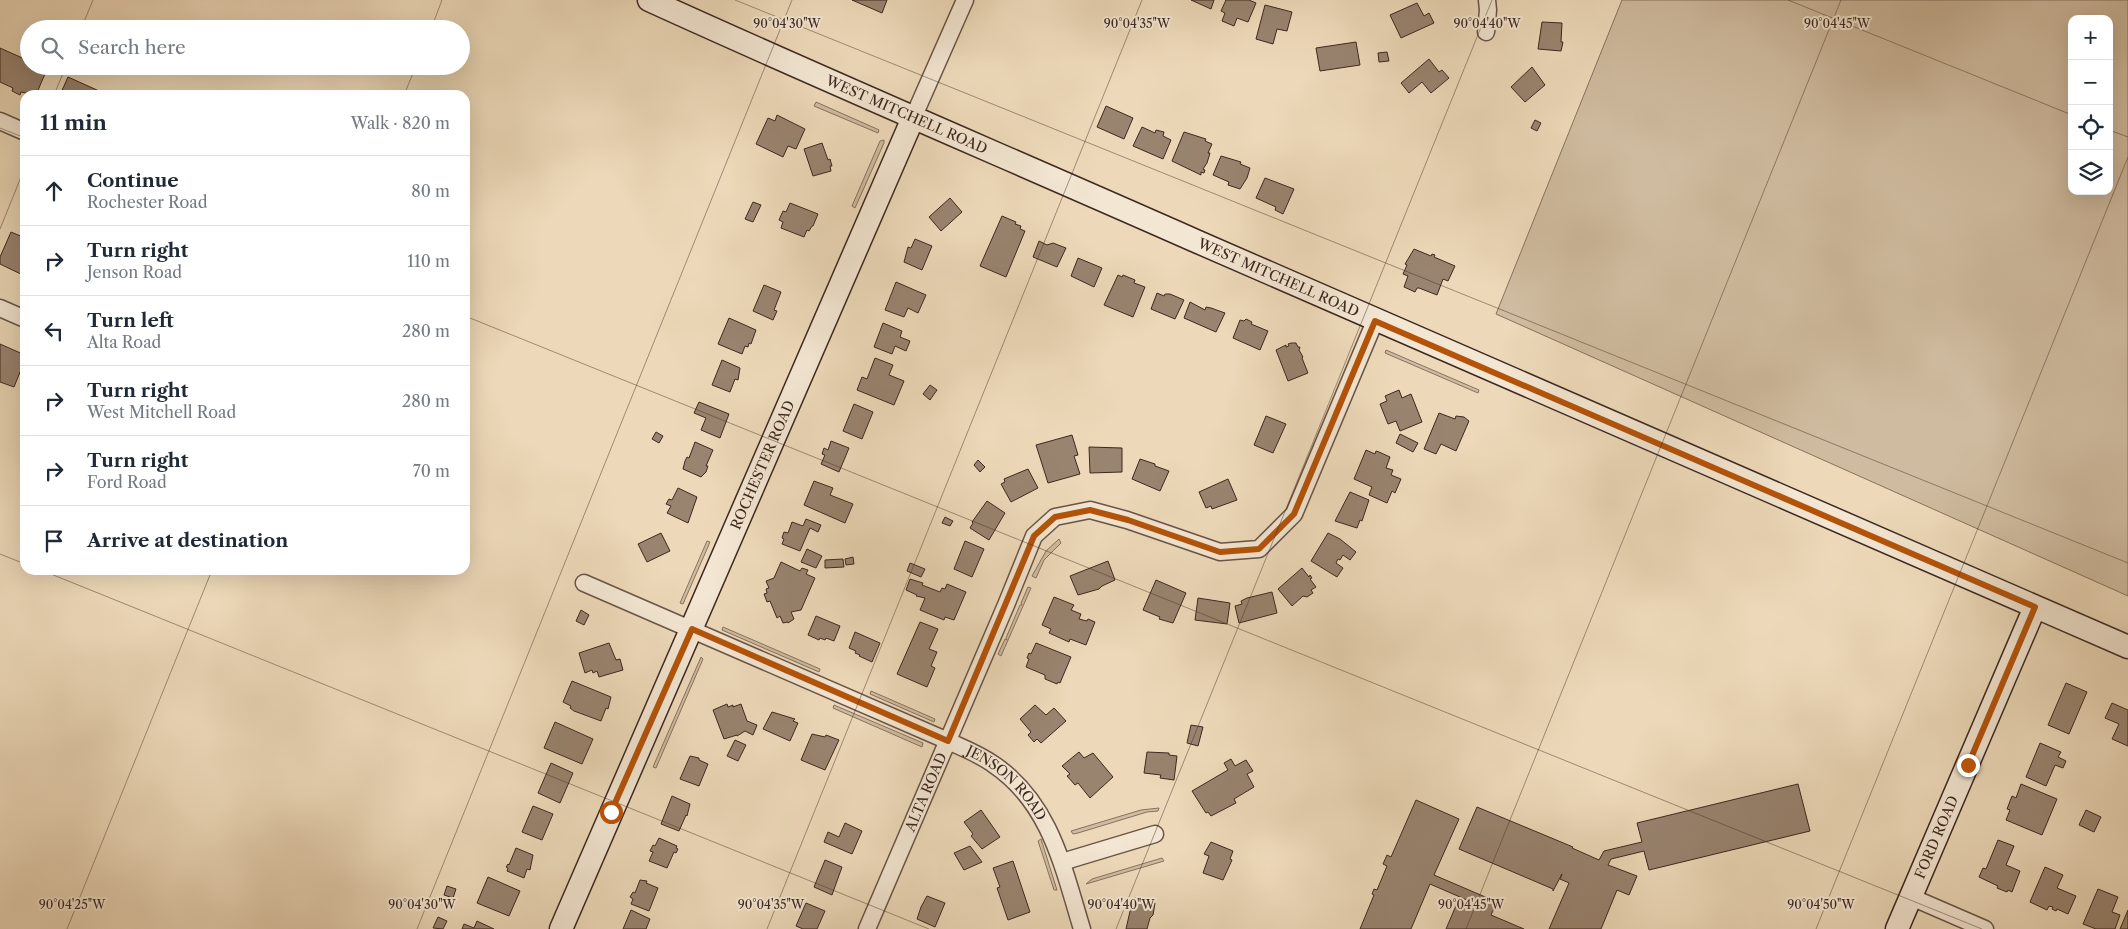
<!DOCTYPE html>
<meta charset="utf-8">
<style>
:root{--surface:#fff;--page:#f6f6f7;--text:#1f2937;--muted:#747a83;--line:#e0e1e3}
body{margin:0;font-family:"Libre Caslon Text",serif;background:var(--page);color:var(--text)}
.controls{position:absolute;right:15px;top:15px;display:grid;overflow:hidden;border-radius:10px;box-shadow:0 5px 20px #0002}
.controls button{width:45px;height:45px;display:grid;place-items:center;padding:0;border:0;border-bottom:1px solid var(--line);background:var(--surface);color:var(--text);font:25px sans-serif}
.stop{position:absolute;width:15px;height:15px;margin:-11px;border:4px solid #b45309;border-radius:50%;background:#fff}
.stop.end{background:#b45309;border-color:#fff;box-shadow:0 1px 5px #0008}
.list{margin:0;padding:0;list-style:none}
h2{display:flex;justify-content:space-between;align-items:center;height:65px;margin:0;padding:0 20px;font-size:21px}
h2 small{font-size:16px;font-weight:400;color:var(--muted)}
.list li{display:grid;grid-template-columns:32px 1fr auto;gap:15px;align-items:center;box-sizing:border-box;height:70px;padding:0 20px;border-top:1px solid var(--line)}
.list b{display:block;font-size:19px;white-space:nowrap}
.list p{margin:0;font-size:16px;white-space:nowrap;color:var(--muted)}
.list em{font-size:16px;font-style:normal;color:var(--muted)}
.icon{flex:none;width:28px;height:28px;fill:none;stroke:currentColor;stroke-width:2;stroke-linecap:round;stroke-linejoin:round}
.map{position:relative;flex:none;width:2128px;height:929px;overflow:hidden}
.search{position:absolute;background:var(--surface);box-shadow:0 5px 20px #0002;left:20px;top:20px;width:450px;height:55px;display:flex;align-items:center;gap:12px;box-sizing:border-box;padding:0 18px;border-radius:28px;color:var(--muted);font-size:19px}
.panel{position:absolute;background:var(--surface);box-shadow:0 5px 20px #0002;left:20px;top:90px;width:450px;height:485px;border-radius:15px}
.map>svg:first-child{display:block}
</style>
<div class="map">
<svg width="2128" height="929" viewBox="0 0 2128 929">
<rect width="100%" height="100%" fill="#edd9b9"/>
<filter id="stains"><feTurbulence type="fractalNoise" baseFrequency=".004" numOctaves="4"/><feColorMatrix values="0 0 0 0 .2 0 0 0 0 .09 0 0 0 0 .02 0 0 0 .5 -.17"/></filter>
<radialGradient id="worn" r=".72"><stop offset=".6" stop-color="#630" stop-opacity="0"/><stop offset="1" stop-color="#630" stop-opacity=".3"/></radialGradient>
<path fill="#cfbb9f" stroke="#867260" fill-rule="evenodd" d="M1622 0H2128V596L1496 314ZM2072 19H2109V191H2072Z
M816 102 877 129 879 130 878 133 814 106Z
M884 140V143L855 208 852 206 880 141Z
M1386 350 1479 390 1478 393 1385 353Z
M1059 539 1061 543 1044 560 1036 578 1032 576 1046 551Z
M707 541 710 542 683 604 680 603Z
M1028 587 1031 588 1001 656 998 654 1005 639 1007 640 1006 638 1020 605H1022L1021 603Z
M723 627 820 669 819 672 722 630Z
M701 657 703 659 656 768 653 767Z
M871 691 935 719 934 722 870 694Z
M834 705 923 743 922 747 833 708Z
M1159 808 1158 811 1147 812 1078 833 1073 834 1071 831 1141 810Z
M1041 839 1057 890H1054L1038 841Z
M1162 858 1164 861 1086 884 1092 879Z"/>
<path fill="#998470" stroke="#3d2820" d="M852 0H887L882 13Z
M1191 0H1214L1211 9Z
M1226 0H1249L1256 3 1248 22 1237 18 1234 26 1222 21 1225 13 1221 11Z
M1417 3 1424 16 1429 13 1434 23 1401 38 1390 15Z
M1265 5 1292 12 1287 31 1277 29 1273 44 1256 39Z
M1542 22 1562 23 1561 42H1563L1561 51 1538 49Z
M1356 42 1360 65 1320 71 1316 48Z
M0 48 29 61V66H41L47 69 36 95 21 92 20 95 12 91 13 88 0 82Z
M1387 52 1389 61 1379 62 1378 53Z
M1429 59 1439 72 1442 70 1449 78 1431 93 1422 82 1409 93 1401 83Z
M1532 67 1545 85 1525 102 1511 87Z
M68 77 108 95H60Z
M1106 106 1133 118 1124 139 1097 127Z
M777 115 805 129 796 149 788 146 783 157 756 144 768 118 775 121Z
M1535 120 1541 123 1537 131 1531 128Z
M1142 127 1155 133 1156 130 1164 132 1163 136 1171 140 1163 159 1133 146Z
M1184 132 1206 139 1205 141 1212 144 1208 153H1210L1207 163 1203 169 1205 170 1204 173 1201 172V175L1172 161Z
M822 143 828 160 830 159 832 166H830L831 171 813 176 804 149Z
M1221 156 1241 162 1240 164 1250 168 1247 178 1240 189 1228 185 1229 182 1213 175Z
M1265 178 1294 189 1283 214 1275 210 1276 207 1256 198Z
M950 198 962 212 941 231 929 217Z
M753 202 761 205 753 222 745 219Z
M790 203 818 214 813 226H812L809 231 807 230 804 237 781 228 783 222 779 220 783 211 786 212Z
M1002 216 1016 222 1015 224 1021 226 1020 229 1025 231 1006 277 980 266Z
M11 232 23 237 25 236V276L0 264V257Z
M915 239 932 246 922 270 904 262 908 247 911 248Z
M1039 241 1047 245 1053 243 1066 248 1057 267 1033 257Z
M1414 249 1431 256 1432 254 1435 255 1434 257 1455 266 1448 281 1443 279 1437 295 1419 288H1417L1415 292 1404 287 1408 276 1403 274 1407 265 1405 264Z
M1078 258 1102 268 1094 287 1071 276Z
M1118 275 1122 277 1123 275 1135 280 1134 283 1145 287 1133 317 1104 305Z
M896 282 926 295 918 313 908 308 904 317 885 310Z
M764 285 781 292 774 310 777 311 773 320 753 311Z
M1157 293 1164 296 1165 294H1170L1184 300 1175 319 1151 309Z
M1190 302 1205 310 1206 307 1211 308 1225 313 1216 332 1184 318Z
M729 318 756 330 751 344 749 343 748 347 745 346 742 354 718 344Z
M1246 319 1252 322 1251 324 1268 331 1260 350 1233 338 1240 320 1244 321Z
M883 323 902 331 900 337 910 341 906 351 895 346 892 354 874 347Z
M1291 343H1296L1298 347H1300L1299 350 1303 357 1302 358 1308 373 1288 381 1276 350 1286 345V347L1289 346 1288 344Z
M0 344 25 355V360L14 387 0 382Z
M875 358 893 365 889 375 904 381 894 405 857 390 862 377 867 379Z
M722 360 740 368 738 380 735 379 730 392 712 385Z
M930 385 937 390 930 400 923 394Z
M1399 390 1402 398 1411 394 1422 422 1400 431 1396 421 1388 424 1380 404 1387 401 1385 396Z
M699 402 729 414 720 438 701 430 706 418 694 413Z
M854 404 873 412 862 439 843 431Z
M1439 413 1455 419 1456 416 1464 417 1469 421 1456 451 1441 444 1436 454 1424 449Z
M1266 416 1286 424 1273 453 1254 445Z
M656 432 663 436 659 443 652 439Z
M1400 434 1418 443 1413 452 1396 443Z
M1072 435 1078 455 1074 456 1080 474 1048 483 1036 445Z
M831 441 849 448 839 472 821 464 825 455 822 454 824 448 828 450Z
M695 442 713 450 706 466H708L706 472 701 477 683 469 685 461 687 457 689 458Z
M1089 447 1122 448V472L1090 473Z
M1366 450 1375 454 1376 451 1379 452 1390 457 1386 468 1393 470 1391 475 1401 479 1395 493 1392 491 1387 503 1369 495 1372 487 1354 479Z
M1140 459 1155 464V466L1169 471 1160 491 1132 479Z
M978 460 985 467 980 472 974 465Z
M1028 469 1038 488 1011 502 1001 484 1005 482 1004 479Z
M1228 479 1237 500 1212 509 1211 506 1206 508 1199 492Z
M814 481 833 488 830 495 853 504 845 523 804 505Z
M678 488 697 497 688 523 667 513 671 506 666 504 669 499 672 500Z
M1350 492 1369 500 1362 521 1360 520 1357 528 1335 521Z
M987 501 1005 513 989 540 970 528 973 523 972 522Z
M945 517 953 521 950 526 942 523Z
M806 519 821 525 818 532 810 528 800 551 782 544 784 539 782 538 784 532 788 533 792 522 803 526Z
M661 533 670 551 647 562 638 544Z
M1328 533 1340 539 1356 552 1350 560 1343 555 1340 560 1338 559 1336 563 1343 568 1337 577 1311 561Z
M965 541 984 549 972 577 954 569Z
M807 549 822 556 816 568 801 562Z
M853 557 854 564 846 565 845 559Z
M843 559 844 567 825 568V560Z
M1108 561 1115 580 1102 586 1099 589 1078 595 1070 576Z
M781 562 800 571 802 568 808 570 806 574 815 578 801 610 791 612 794 619 788 623V622L783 623 780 616 777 618 770 601 767 602 764 594 767 593 766 589 769 588 766 581 774 578Z
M910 563 925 569 921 577 907 571Z
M1302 568 1309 577 1310 575 1312 578 1310 579 1316 587 1311 590 1313 593 1307 597 1303 596 1292 606 1278 589Z
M910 579 923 583 922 585 940 592 942 588 945 589 947 584 966 592 954 620 945 617 944 620 920 610 925 598 916 596 917 595 906 590Z
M1156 580 1186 593 1173 623 1159 619 1160 617 1143 610Z
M1272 592 1277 613 1239 623 1235 606 1242 604 1241 601 1247 598Z
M1054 597 1074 605 1071 610 1081 614 1079 619 1087 621 1088 619 1095 622 1086 645 1070 639 1069 642 1049 633 1051 629 1042 625Z
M1198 598 1230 603 1227 624 1195 620Z
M581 610 589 615 584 625 576 621Z
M816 616 840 626 834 641 826 638 825 640 820 638 819 640 808 635Z
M920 622 938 629 929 649 937 652 931 666 935 668 927 687 897 674Z
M855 632 880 643 872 662 859 656 860 655 855 653 856 651 849 648Z
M609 643 616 660 620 659 623 670 599 677 597 671 593 673 592 670 585 673 579 653Z
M1036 643 1071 657 1060 683 1058 682 1057 684 1045 679V675L1026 667 1029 659 1027 658 1029 653 1031 654Z
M572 681 611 697 608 709 606 708 601 721 574 711 570 708 571 706 563 702Z
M2066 683 2087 692 2069 734 2048 725Z
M2112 703 2128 710V746L2112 739 2119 724 2105 718Z
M727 704 728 707 733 705V707L741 704 747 721 757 725 753 735 745 731 737 736V735L724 739 713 710Z
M1035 705 1046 715 1054 708 1066 721 1041 743 1037 739 1034 742 1028 735 1031 732 1020 719Z
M772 712 795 719 793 721 798 723 790 741 763 729Z
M555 722 593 739 582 764 544 748Z
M1191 725 1203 727 1198 746 1187 743Z
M812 734 825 737 826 735 839 740 825 770 801 760Z
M735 740 746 745 738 761 727 756Z
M2040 743 2061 752 2058 757 2066 761 2063 768 2055 765 2046 786 2026 777Z
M1079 752 1084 758 1093 753 1113 777 1090 798 1078 783 1075 785 1067 776 1070 774 1062 766Z
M1147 752 1169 753V755L1177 756 1174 780 1160 778 1161 775 1144 773Z
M690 756 699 758V760L708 764 699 786 680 779Z
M1231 759 1235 766 1246 760 1253 771 1247 774 1254 787 1234 799 1236 803 1211 816 1208 812 1206 813 1192 791 1228 770 1224 763Z
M551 763 573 773 560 803 538 793Z
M1798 784 1810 831 1649 870 1644 851 1611 859 1608 865 1637 876 1629 895 1617 890 1601 929H1549L1569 883 1560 879 1562 874 1553 891V889L1459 849 1477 807 1573 847 1572 848 1599 860 1604 851 1642 842 1637 823Z
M2021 784 2057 799 2042 835 2006 820 2010 810 2007 809 2012 796 2016 798Z
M672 796 690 804 687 816 686 815 679 831 661 824Z
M1416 800 1459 819 1434 875 1497 902 1491 915 1524 929H1446L1458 901 1481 911 1483 907 1430 884 1411 929H1360L1374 895 1372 894 1374 889 1377 890 1387 866 1383 864 1387 855 1391 857Z
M533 806 553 814 542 840 522 832Z
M981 810 1000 837 982 849 971 836 973 834 964 822Z
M2086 810 2101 817 2094 832 2079 825Z
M845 823 862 831 852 854 824 842 828 832 839 837Z
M659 838 677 846 676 848 678 849 676 853 674 852 667 868 649 861 653 852 650 851 653 845 655 846Z
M1998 840 2014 846 2006 865 2020 871 2012 892 2008 890 2007 892 1997 888 1998 886 1979 877 1983 868 1986 869Z
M1211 842 1233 851 1230 859 1232 860 1223 880 1203 873 1209 856 1204 854Z
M970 846 982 862 964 870 954 853Z
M516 848 533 855 530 870 527 869 524 878 507 871 508 868 506 867 508 864 509 865Z
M825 860 842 867 832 895 814 887Z
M1013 861 1030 912 1008 920 997 888 1000 887 993 868Z
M2045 867 2063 875 2057 888 2076 896 2068 914 2057 909 2056 911 2052 909 2053 907 2049 906 2047 910 2030 902Z
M488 877 520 891 509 916 477 903Z
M640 880 647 881 646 883 658 888 649 911 631 904 633 899 630 897 633 892 635 893Z
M447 886 456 889 453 898 444 895Z
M2098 889 2118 897 2112 912 2120 915 2115 929H2096L2083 924Z
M927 896 945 903 935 927 917 919 921 907Z
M1133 898 1146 899 1145 901 1155 903 1153 915 1150 918 1147 929H1126Z
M806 903 825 911 817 929H803L796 926Z
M631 910 650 919 646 929H623Z
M2128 910V929H2120Z
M438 917 447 921 443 929 433 928Z
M477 921 479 922 494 929H462L464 924 474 928Z"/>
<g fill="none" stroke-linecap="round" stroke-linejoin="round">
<g stroke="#695446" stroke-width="19">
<g id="street">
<path d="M1486 32 1488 10 1487 0"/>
<path d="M913 118 965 0"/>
<path d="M0 121 25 132"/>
<path d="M0 308 25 319"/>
<path id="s1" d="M584 583 948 741C963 748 979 754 993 764 1050 802 1063 867 1082 929"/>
<path d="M1062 862 1155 834"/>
<path d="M1911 897 1985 929"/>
<path id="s2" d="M867 929 1006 605 1034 536 1055 517 1090 510 1127 520 1220 552 1259 549 1294 514 1375 321"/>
</g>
</g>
<g stroke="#3d2820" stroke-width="25">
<g id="secondary">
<path id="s3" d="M649 0C831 83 1015 161 1198 242 1508 378 1818 513 2128 647"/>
<path id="s4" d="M561 929 913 118"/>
<path id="s5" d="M1897 929 2035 607"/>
</g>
</g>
<use href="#street" stroke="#f3e6d2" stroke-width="16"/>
<use href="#secondary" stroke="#f3e6d2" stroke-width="22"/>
</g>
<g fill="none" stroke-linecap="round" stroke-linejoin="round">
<path stroke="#b45309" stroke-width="6" d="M611 812 692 629 948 741 1034 536 1055 517 1090 510 1128 520 1220 552 1259 549 1294 514 1375 321 2035 607 1968 765"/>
</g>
<path fill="none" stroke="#3d2820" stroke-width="1" stroke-opacity="0.45" d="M735 0 2128 563M1788 0 2072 115M81 29 93 0M431 29 442 0M54 95 66 66M404 95 416 66M0 128 25 138M2109 130 2128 137M0 229 25 167M465 316 1982 929M0 554 25 564M41 570 929 929M67 929 212 570M417 929 792 0M767 929 1142 0M1116 929 1492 0M1466 929 1841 0M1816 929 2128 157"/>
<g text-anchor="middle" stroke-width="4" stroke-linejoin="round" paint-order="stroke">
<g font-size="14" fill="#3d2820" stroke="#f3e6d2">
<text dy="5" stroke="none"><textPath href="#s3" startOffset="282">WEST MITCHELL ROAD</textPath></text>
<text dy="5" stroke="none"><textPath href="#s3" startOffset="688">WEST MITCHELL ROAD</textPath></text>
<text dy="5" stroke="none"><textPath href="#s4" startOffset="506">ROCHESTER ROAD</textPath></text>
<text dy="5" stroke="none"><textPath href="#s1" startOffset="470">JENSON ROAD</textPath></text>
<text dy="5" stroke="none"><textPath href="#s2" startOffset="149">ALTA ROAD</textPath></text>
<text dy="5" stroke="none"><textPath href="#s5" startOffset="100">FORD ROAD</textPath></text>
</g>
</g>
<g font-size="12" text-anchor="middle" fill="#3d2820" stroke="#f3e6d2" stroke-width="4" stroke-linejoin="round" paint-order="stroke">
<text x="787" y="28">90°04'30"W</text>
<text x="1137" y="28">90°04'35"W</text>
<text x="1487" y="28">90°04'40"W</text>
<text x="1837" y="28">90°04'45"W</text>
<text x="72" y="909">90°04'25"W</text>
<text x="422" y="909">90°04'30"W</text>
<text x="771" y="909">90°04'35"W</text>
<text x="1121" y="909">90°04'40"W</text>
<text x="1471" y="909">90°04'45"W</text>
<text x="1821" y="909">90°04'50"W</text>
</g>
<rect width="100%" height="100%" filter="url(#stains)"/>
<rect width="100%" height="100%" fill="url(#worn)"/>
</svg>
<div class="controls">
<button>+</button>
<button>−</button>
<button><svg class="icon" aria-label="locate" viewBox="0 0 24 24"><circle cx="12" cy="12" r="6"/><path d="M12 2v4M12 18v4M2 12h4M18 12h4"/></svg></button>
<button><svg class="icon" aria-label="layers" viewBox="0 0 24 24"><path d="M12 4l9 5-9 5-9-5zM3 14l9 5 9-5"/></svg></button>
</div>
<div class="stop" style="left:611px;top:812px"></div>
<div class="stop end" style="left:1968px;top:765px"></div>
<div class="search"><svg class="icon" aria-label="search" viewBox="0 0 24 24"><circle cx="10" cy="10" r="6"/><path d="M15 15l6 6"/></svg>Search here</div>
<section class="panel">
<h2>11 min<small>Walk · 820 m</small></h2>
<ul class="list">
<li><svg class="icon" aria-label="ahead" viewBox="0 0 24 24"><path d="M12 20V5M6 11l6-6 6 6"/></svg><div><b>Continue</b><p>Rochester Road</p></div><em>80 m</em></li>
<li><svg class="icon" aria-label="right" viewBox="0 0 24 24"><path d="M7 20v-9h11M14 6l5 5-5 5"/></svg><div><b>Turn right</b><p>Jenson Road</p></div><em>110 m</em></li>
<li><svg class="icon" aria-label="left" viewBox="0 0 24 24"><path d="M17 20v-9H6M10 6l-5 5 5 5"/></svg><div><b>Turn left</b><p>Alta Road</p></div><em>280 m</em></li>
<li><svg class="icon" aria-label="right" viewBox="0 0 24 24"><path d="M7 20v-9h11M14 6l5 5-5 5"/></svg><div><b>Turn right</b><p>West Mitchell Road</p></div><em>280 m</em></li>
<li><svg class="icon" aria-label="right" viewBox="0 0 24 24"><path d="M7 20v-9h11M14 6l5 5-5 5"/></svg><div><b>Turn right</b><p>Ford Road</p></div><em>70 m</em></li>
<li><svg class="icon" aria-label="arrive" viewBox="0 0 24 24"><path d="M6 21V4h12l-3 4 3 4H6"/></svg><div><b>Arrive at destination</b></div></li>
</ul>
</section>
</div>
